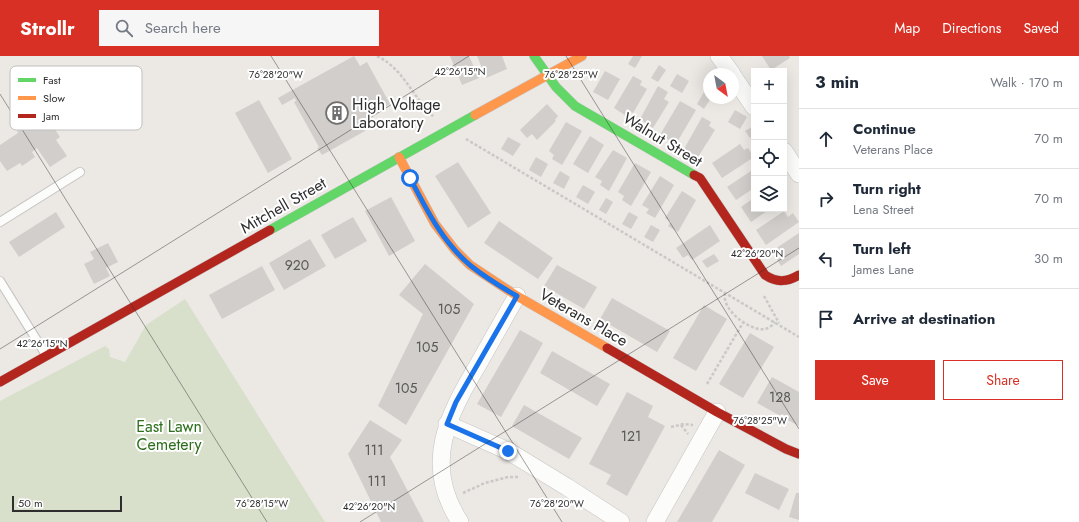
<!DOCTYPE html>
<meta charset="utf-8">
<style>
:root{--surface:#fff;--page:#f6f6f7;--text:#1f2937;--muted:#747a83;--line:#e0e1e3;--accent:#d93025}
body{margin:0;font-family:Jost,sans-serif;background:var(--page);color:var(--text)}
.controls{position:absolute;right:12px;top:12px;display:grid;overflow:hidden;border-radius:0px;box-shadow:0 4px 16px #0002}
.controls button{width:36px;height:36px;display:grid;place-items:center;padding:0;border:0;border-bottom:1px solid var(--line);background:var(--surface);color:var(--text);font:20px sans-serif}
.compass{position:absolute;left:703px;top:12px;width:36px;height:36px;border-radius:50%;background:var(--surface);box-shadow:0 4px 16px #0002;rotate:148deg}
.scale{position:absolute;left:12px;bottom:10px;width:110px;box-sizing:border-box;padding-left:4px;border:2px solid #2e2e2e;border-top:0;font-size:11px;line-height:14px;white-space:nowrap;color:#2e2e2e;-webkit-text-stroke:3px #fff;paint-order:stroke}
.stop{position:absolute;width:12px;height:12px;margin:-9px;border:3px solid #1a73e8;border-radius:50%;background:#fff}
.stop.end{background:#1a73e8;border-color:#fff;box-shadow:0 1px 4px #0008}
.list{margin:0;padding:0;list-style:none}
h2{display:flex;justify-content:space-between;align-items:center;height:52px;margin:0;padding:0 16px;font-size:17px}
h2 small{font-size:13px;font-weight:400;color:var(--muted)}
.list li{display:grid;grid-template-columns:26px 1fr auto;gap:12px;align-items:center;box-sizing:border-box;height:60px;padding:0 16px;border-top:1px solid var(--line)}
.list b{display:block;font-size:15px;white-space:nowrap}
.list p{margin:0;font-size:13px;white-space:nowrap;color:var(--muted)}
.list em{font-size:13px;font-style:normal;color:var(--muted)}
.actions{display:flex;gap:8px;padding:12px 16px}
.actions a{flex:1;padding:9px 0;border:1px solid var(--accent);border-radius:0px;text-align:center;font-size:14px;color:var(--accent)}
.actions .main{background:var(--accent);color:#fff}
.icon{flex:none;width:22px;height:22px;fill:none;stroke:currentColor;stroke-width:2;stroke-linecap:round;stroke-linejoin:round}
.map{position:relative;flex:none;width:799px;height:466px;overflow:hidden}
header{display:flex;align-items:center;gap:24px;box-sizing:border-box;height:56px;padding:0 20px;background:var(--accent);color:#fff}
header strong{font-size:19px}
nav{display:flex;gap:22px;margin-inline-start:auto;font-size:14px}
.search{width:280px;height:36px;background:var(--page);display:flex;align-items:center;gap:10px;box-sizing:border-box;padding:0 14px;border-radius:0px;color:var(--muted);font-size:15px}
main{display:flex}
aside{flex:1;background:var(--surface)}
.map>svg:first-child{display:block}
</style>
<header>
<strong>Strollr</strong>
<div class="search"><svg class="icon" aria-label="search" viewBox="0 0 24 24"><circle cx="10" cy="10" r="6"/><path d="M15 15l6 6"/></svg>Search here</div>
<nav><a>Map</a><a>Directions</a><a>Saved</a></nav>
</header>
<main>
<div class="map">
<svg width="799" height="466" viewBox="0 0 799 466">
<rect width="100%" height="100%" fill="#ece8e4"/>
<path fill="#d8e0cc" d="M185 243 325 466H0V345L105 290 109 293 110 301 125 306 146 269Z"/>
<path fill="#d1cecb" d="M354 0 360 10 367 6 390 48 360 65 365 75 322 99 317 92 319 91 294 46 296 45 295 42 282 49 278 42Z
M450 0H469L479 22 462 29Z
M477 0H502L507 13 486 22Z
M633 0H642L635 12 628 8Z
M762 0H789L790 2 771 14Z
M659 9 666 14 658 26 651 22Z
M605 15 620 23 608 44 593 36Z
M677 18 689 25 682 37 670 30Z
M633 20 642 25 640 29 647 33 633 57 631 56 628 61 614 52Z
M658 30 668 36 664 43 669 46 653 72 640 63Z
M704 36 711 42 704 53 697 48Z
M259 44 292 103 268 117 235 57Z
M680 45 696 54 676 88 660 79Z
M547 48 558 60 555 64 556 65 537 84 532 78 527 82 520 74Z
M735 54 747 61 740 73 728 66Z
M44 57 60 81 56 84 67 100 50 111 37 92 32 96 35 101 22 110 20 107 7 115 0 105V89L18 77 17 75Z
M702 61 711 66 709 70 715 74 698 101 684 93Z
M566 66 582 75 562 109 552 103 554 99 549 95Z
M754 70V79L750 82 745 75Z
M590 80 604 89 588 117 573 108Z
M508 81 521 88 513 100 501 93Z
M740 88 744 94 748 92 754 101 722 122 712 107Z
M613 94 627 102 609 135 600 129 602 125 595 121Z
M536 101 548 108 541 121 529 114Z
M458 106 491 157 468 172 435 120Z
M635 107 651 116 631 150 622 144 624 140 618 136Z
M754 113V132L736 144 727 131Z
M560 115 570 121 564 133 553 127Z
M660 120 674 129 655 162 646 157 649 153 642 149Z
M583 129 595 136 588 148 576 141Z
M682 135 696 144 678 176 668 170 671 166 665 162Z
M391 141 415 185 389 200 365 155Z
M606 142 613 146 606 158 599 154Z
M754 142V153H770L751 166 741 151Z
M784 155 788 161 793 157 799 166 766 189 756 174Z
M56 156 65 171 19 201 9 186Z
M629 156 638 161 631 173 622 168Z
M353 161 367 185 335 203 321 179Z
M499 165 553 202 538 223 484 187Z
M651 169 660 174 653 186 644 181Z
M710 169 720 185 692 204 688 199 683 202 676 192Z
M799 177V198L781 210 772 195Z
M310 183 326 210 284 234 269 207Z
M108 187 118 206 106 212 110 220 94 228 84 208 94 203 90 196Z
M714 198 719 205 707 212 702 205Z
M425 208 474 248 406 369 378 350 423 258 399 239Z
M557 209 597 231 584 253 544 230Z
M262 210 275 234 222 263 209 239Z
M612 242 670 275 657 296 600 263Z
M704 249 727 263 696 315 673 302Z
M520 274 543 287 501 361 477 348Z
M750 277 774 291 743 342 719 328Z
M552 295 610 328 597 350 540 317Z
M772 321 799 336V370L757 347Z
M627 336 653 350 648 361 665 370 627 440 606 428 611 419 589 408Z
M524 349 582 382 569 403 512 370Z
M370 364 402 384 390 401 424 466H381L348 398Z
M719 394 745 409 712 466H677Z
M755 417 789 433 779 454 745 437Z
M796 437H799V464L789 461Z"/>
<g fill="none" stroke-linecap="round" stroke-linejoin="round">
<g stroke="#c5c4c5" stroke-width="10">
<path id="lane" d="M0 166 80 116
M0 225 46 299"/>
</g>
<g stroke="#c5c4c5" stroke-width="18">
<path id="street" d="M719 0 732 18
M733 20 754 51
M784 95 799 118
M447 368 508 395 567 431 621 466
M460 466C422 408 448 359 479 307 492 284 504 262 517 240
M655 466 717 356"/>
</g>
<g stroke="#c5c4c5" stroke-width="10">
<path id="fast" d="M534 0 556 31 575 50 694 119
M270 174 475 59"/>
</g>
<g stroke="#c5c4c5" stroke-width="10">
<path id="slow" d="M475 59 582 0
M399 101 435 168 455 194 470 209 517 240 607 292"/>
</g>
<g stroke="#c5c4c5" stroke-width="10">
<path id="jam" d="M694 119 700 122 765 219C777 227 787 226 799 219
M607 292 717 356 786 393 799 398
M0 326 270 174"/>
</g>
<path stroke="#c9c9c8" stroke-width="2.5" stroke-dasharray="3 2" stroke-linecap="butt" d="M377 0C404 13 413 42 434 61
M466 83 799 281
M725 237C721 254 751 276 765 273 769 272 773 269 775 266
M764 240 779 267
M707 328 744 265
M681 369 688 378
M671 371 684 368 693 369
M463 437 485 427 508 421H518"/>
<use href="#lane" stroke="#fcfcfb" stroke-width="8"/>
<use href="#street" stroke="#fcfcfb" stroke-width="17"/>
<use href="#fast" stroke="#63d668" stroke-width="9"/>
<use href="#slow" stroke="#ff974d" stroke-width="9"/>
<use href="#jam" stroke="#b3261e" stroke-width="9"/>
</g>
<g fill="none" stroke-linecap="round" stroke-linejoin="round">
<path stroke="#1a73e8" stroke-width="5" d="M410 122C426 153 443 187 471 210 485 221 501 231 517 240L456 346 447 368 508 395"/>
</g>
<path fill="none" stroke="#2e2e2e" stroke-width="1" stroke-opacity="0.45" d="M271 0 562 466M566 0 799 373M0 38 267 466M0 293 469 0M360 466 799 192"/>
<defs>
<g id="building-ring" transform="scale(1.15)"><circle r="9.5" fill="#fff" stroke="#706f6e" stroke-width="1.5"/><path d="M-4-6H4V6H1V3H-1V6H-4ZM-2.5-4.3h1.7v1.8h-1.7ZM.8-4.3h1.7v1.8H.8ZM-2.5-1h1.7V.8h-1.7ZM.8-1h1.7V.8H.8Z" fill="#706f6e"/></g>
</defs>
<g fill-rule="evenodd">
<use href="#building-ring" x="337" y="57"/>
</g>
<g text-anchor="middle" stroke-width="4" stroke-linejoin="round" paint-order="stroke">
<g font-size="14" fill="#585857">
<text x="297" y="214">920</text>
<text x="449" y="258">105</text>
<text x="427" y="296">105</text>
<text x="406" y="337">105</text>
<text x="780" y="346">128</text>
<text x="631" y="385">121</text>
<text x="374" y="399">111</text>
<text x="377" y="430">111</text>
</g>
<g font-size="16" fill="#2e2e2e" stroke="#fff" text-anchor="start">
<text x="352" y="54">High Voltage<tspan x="352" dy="18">Laboratory</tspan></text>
</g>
<g font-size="16" fill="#2e2e2e" stroke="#fff">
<text transform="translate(663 83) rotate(31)" y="6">Walnut Street</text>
<text transform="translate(283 149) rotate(-30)" y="6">Mitchell Street</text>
<text transform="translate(584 261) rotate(30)" y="6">Veterans Place</text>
</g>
<g font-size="16" fill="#2c6e1b" stroke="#fff">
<text x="169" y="376">East Lawn<tspan x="169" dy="18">Cemetery</tspan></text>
</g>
</g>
<rect x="10" y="10" width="132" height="64" rx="6" fill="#fff" stroke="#c0c0c0" stroke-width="1"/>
<rect x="18" y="22" width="18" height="4" fill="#63d668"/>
<rect x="18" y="40" width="18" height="4" fill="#ff974d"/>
<rect x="18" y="58" width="18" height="4" fill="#b3261e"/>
<g font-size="11" fill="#2e2e2e">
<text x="43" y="28">Fast</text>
<text x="43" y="46">Slow</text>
<text x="43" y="64">Jam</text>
</g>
<g font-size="10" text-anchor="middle" fill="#2e2e2e" stroke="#fff" stroke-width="4" stroke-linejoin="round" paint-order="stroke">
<text x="460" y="19">42°26'15"N</text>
<text x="276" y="22">76°28'20"W</text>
<text x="571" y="22">76°28'25"W</text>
<text x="757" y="201">42°26'20"N</text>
<text x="42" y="291">42°26'15"N</text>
<text x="760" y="368">76°28'25"W</text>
<text x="262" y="451">76°28'15"W</text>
<text x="557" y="451">76°28'20"W</text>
<text x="369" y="454">42°26'20"N</text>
</g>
</svg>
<div class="controls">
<button>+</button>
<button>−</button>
<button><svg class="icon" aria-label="locate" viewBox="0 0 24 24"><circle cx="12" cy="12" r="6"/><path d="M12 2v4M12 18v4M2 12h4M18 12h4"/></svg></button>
<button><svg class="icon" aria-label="layers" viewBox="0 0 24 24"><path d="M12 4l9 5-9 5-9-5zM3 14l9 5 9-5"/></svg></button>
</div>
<svg class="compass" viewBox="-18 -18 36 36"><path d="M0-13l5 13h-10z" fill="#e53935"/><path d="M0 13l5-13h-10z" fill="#747a83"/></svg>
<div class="scale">50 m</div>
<div class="stop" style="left:410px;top:122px"></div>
<div class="stop end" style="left:508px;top:395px"></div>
</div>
<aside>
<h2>3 min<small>Walk · 170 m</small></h2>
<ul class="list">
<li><svg class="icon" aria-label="ahead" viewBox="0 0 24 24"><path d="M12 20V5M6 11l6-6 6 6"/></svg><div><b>Continue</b><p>Veterans Place</p></div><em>70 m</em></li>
<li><svg class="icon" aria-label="right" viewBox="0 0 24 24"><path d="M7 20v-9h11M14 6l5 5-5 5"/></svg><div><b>Turn right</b><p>Lena Street</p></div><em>70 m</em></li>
<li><svg class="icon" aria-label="left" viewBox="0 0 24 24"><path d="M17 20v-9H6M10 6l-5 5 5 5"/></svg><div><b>Turn left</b><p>James Lane</p></div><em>30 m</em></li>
<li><svg class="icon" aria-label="arrive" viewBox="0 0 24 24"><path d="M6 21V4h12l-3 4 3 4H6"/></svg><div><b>Arrive at destination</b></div></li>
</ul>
<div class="actions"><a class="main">Save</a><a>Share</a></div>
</aside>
</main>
